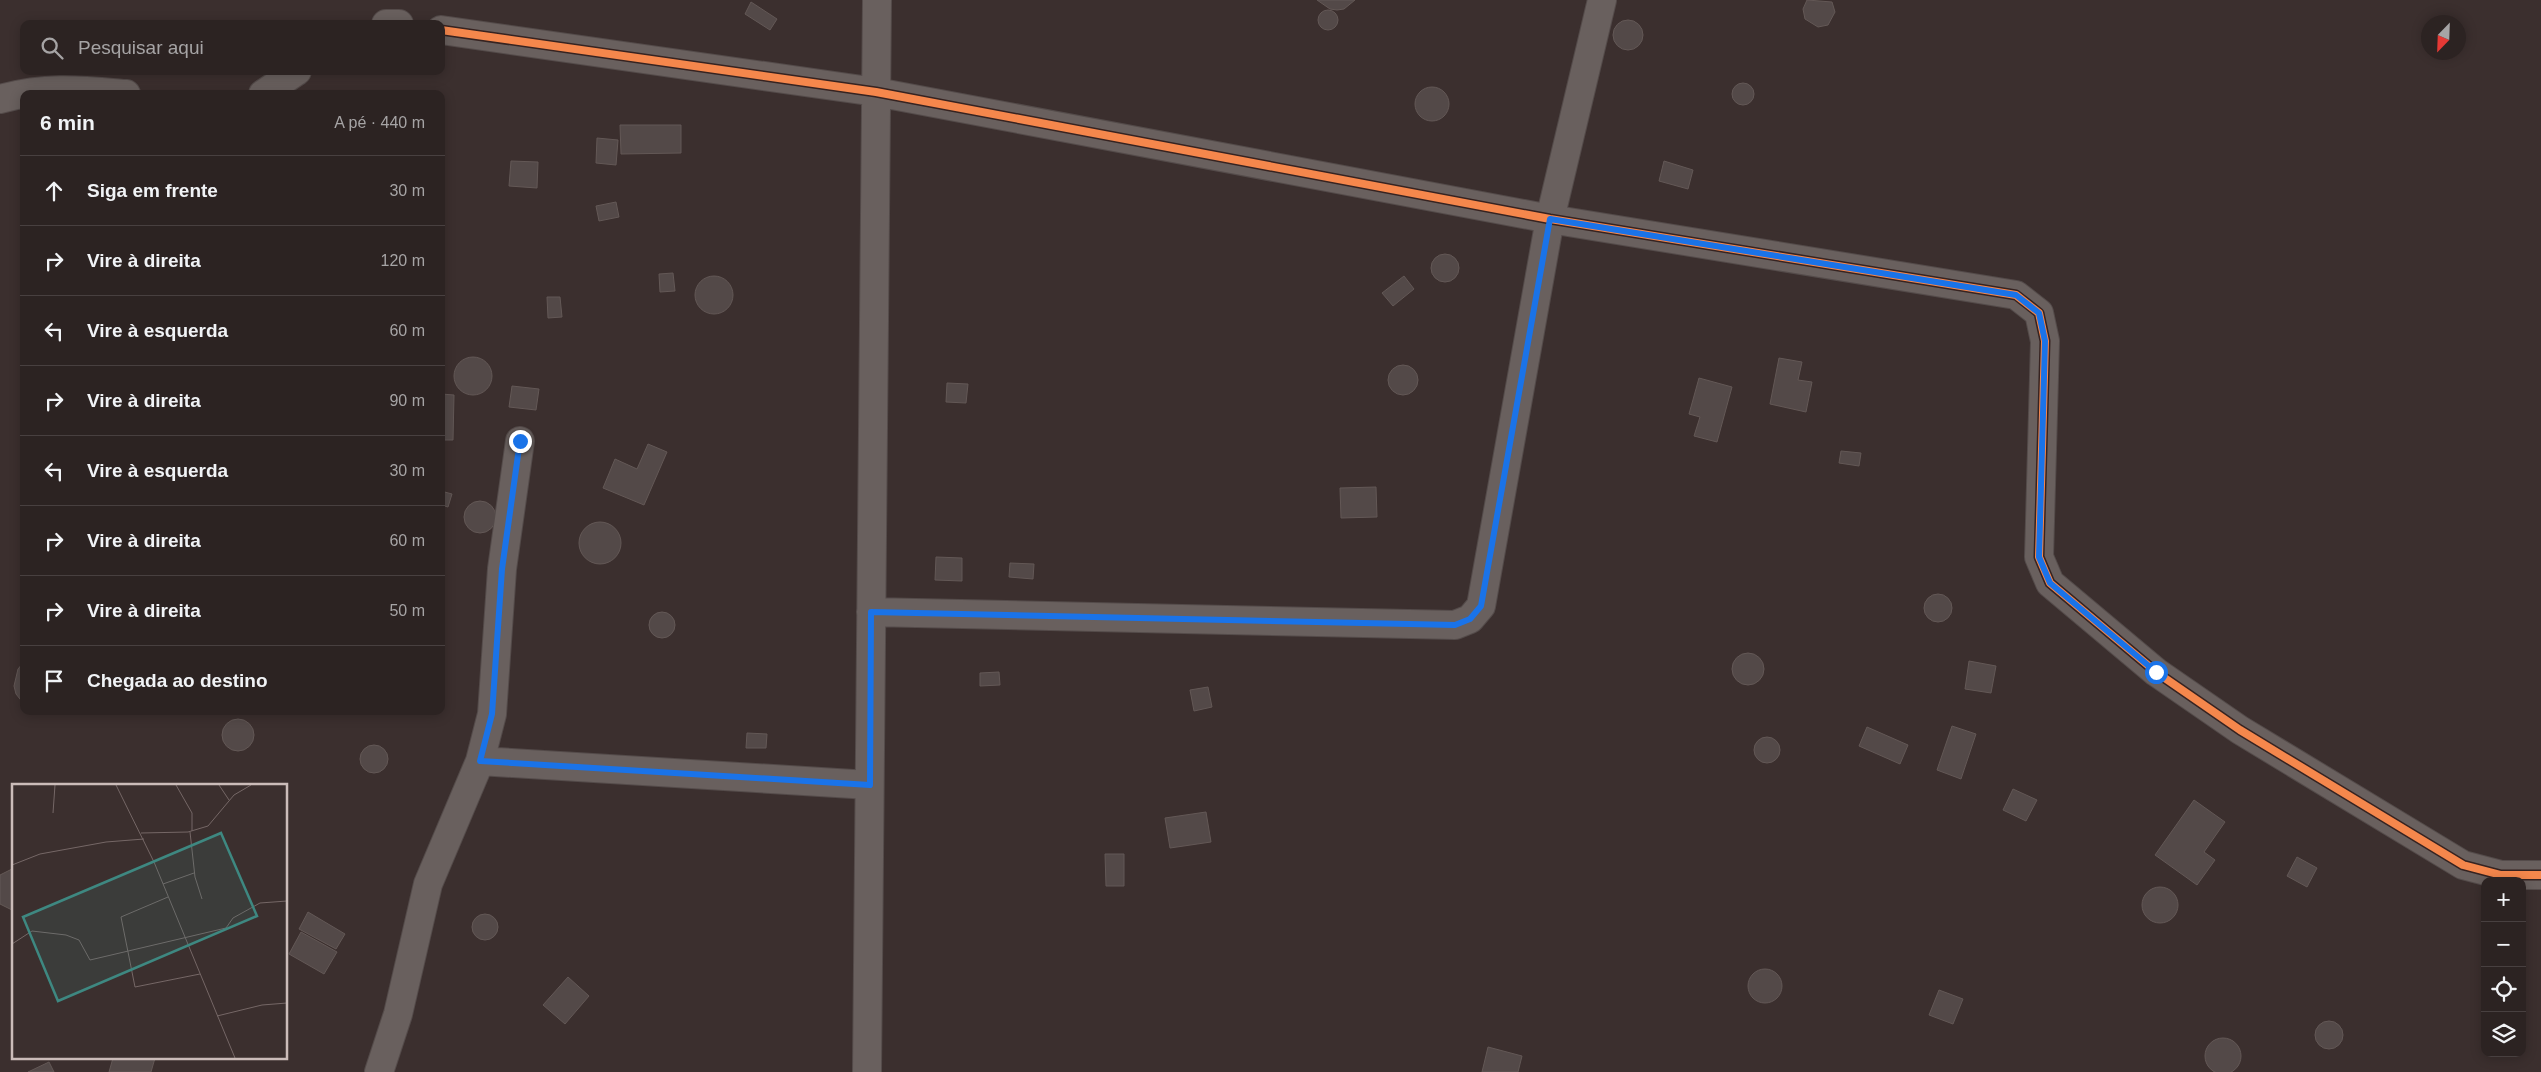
<!DOCTYPE html>
<html lang="pt">
<meta charset="utf-8">
<style>
:root{--surface:#2c2322;--page:#342b2a;--text:#f1f3f6;--muted:#a6a4a5;--line:#484040}
body{margin:0;font-family:Arial,sans-serif;background:var(--page);color:var(--text)}
.controls{position:absolute;right:15px;bottom:15px;display:grid;overflow:hidden;border-radius:10px;box-shadow:0 2px 12px #0003}
.controls button{width:45px;height:45px;display:grid;place-items:center;padding:0;border:0;border-bottom:1px solid var(--line);background:var(--surface);color:var(--text);font:25px sans-serif}
.compass{position:absolute;left:2421px;top:15px;width:45px;height:45px;border-radius:50%;background:var(--surface);box-shadow:0 2px 12px #0003;rotate:203deg}
.stop{position:absolute;width:15px;height:15px;margin:-11px;border:4px solid #1a73e8;border-radius:50%;background:#fff}
.stop.end{background:#1a73e8;border-color:#fff;box-shadow:0 1px 5px #0008}
.list{margin:0;padding:0;list-style:none}
h2{display:flex;justify-content:space-between;align-items:center;height:65px;margin:0;padding:0 20px;font-size:21px}
h2 small{font-size:16px;font-weight:400;color:var(--muted)}
.list li{display:grid;grid-template-columns:32px 1fr auto;gap:15px;align-items:center;box-sizing:border-box;height:70px;padding:0 20px;border-top:1px solid var(--line)}
.list b{display:block;font-size:19px;white-space:nowrap}
.list em{font-size:16px;font-style:normal;color:var(--muted)}
.icon{flex:none;width:28px;height:28px;fill:none;stroke:currentColor;stroke-width:2;stroke-linecap:round;stroke-linejoin:round}
.map{position:relative;flex:none;width:2541px;height:1072px;overflow:hidden}
.search{position:absolute;background:var(--surface);box-shadow:0 2px 12px #0003;left:20px;top:20px;width:425px;height:55px;display:flex;align-items:center;gap:12px;box-sizing:border-box;padding:0 18px;border-radius:10px;color:var(--muted);font-size:19px}
.panel{position:absolute;background:var(--surface);box-shadow:0 2px 12px #0003;left:20px;top:90px;width:425px;height:625px;border-radius:10px}
.map>svg:first-child{display:block}
</style>
<div class="map">
<svg width="2541" height="1072" viewBox="0 0 2541 1072">
<rect width="100%" height="100%" fill="#3b2f2e"/>
<path fill="#534948" stroke="#635856" d="M1317 0H1355L1344 9 1337 10 1330 9Z
M1807 0 1832 2 1835 12 1828 25 1818 27 1805 19 1803 9Z
M751 2 777 19 770 30 745 14Z
M1318 20a10 10 0 1 1 20 0a10 10 0 1 1-20 0Z
M1613 35a15 15 0 1 1 30 0a15 15 0 1 1-30 0Z
M1732 94a11 11 0 1 1 22 0a11 11 0 1 1-22 0Z
M1415 104a17 17 0 1 1 34 0a17 17 0 1 1-34 0Z
M620 125H681V153L621 154Z
M597 138 618 140 616 165 596 163Z
M511 161 538 162 537 188 509 186Z
M1664 161 1693 170 1688 189 1659 181Z
M616 202 619 217 599 221 596 206Z
M1431 268a14 14 0 1 1 28 0a14 14 0 1 1-28 0Z
M673 273 675 291 660 292 659 274Z
M1404 276 1414 289 1393 306 1382 293Z
M695 295a19 19 0 1 1 38 0a19 19 0 1 1-38 0Z
M547 297H560L562 317 548 318Z
M454 376a19 19 0 1 1 38 0a19 19 0 1 1-38 0Z
M1779 358 1802 362 1798 380 1812 382 1806 412 1770 404Z
M1388 380a15 15 0 1 1 30 0a15 15 0 1 1-30 0Z
M1699 378 1732 387 1717 442 1694 436 1700 417 1689 414Z
M947 383 968 384 966 403 946 402Z
M512 386 539 389 536 410 509 407Z
M441 394 454 395 453 440H441Z
M648 444 667 452 644 505 603 488 615 459 637 469Z
M1841 451 1861 453 1859 466 1839 463Z
M1376 487 1377 517 1341 518 1340 488Z
M441 491 452 494 448 507 441 505Z
M464 517a16 16 0 1 1 32 0a16 16 0 1 1-32 0Z
M579 543a21 21 0 1 1 42 0a21 21 0 1 1-42 0Z
M936 557 962 558V581L935 580Z
M1010 563 1034 564 1033 579 1009 577Z
M1924 608a14 14 0 1 1 28 0a14 14 0 1 1-28 0Z
M649 625a13 13 0 1 1 26 0a13 13 0 1 1-26 0Z
M1732 669a16 16 0 1 1 32 0a16 16 0 1 1-32 0Z
M1969 661 1996 666 1991 693 1965 689Z
M23 663H24V704L16 694 14 686 18 669Z
M999 672 1000 685 980 686V673Z
M1208 687 1212 707 1194 711 1190 690Z
M222 735a16 16 0 1 1 32 0a16 16 0 1 1-32 0Z
M1952 726 1976 734 1961 779 1937 770Z
M1867 727 1908 745 1900 764 1859 746Z
M747 733 767 734 766 748H746Z
M1754 750a13 13 0 1 1 26 0a13 13 0 1 1-26 0Z
M360 759a14 14 0 1 1 28 0a14 14 0 1 1-28 0Z
M2013 789 2037 800 2026 821 2003 810Z
M2194 800 2225 822 2204 852 2215 860 2197 885 2155 855Z
M1206 812 1211 842 1170 848 1165 818Z
M1105 854H1124V886H1106Z
M2297 857 2317 868 2307 887 2287 876Z
M14 868V911L0 904V875Z
M2142 905a18 18 0 1 1 36 0a18 18 0 1 1-36 0Z
M308 912 345 934 336 949 299 929Z
M472 927a13 13 0 1 1 26 0a13 13 0 1 1-26 0Z
M301 932 337 952 324 974 289 954Z
M1748 986a17 17 0 1 1 34 0a17 17 0 1 1-34 0Z
M568 977 589 996 565 1024 543 1005Z
M1939 990 1963 999 1953 1024 1929 1015Z
M2315 1035a14 14 0 1 1 28 0a14 14 0 1 1-28 0Z
M2205 1056a18 18 0 1 1 36 0a18 18 0 1 1-36 0Z
M1488 1047 1522 1056 1518 1072H1482Z
M113 1058H155L151 1072H109Z
M49 1062 54 1072H28Z"/>
<g fill="none" stroke-linecap="round" stroke-linejoin="round">
<g stroke="#544b4a" stroke-width="30">
<path id="minor" d="M386 24H399
M441 30 876 92 1550 219 2016 295 2039 313 2045 341 2039 557 2050 583 2156 672 2240 730 2463 865 2501 875H2541
M263 94 297 71
M0 99C46 86 80 90 126 94
M871 612 1455 625 1470 619 1481 606 1550 219 1602 0
M480 761 869 785
M379 1072 398 1014 428 884 480 761 492 714 502 569 520 441
M867 1072 877 0"/>
</g>
<use href="#minor" stroke="#69605e" stroke-width="28"/>
<g stroke="#362321" stroke-width="11">
<path id="cycleway" d="M441 30 876 92 1550 219 2016 295 2039 313 2045 341 2039 557 2050 583 2156 672 2240 730 2463 865 2501 875H2541"/>
</g>
<use href="#cycleway" stroke="#f5874c" stroke-width="8"/>
</g>
<g fill="none" stroke-linecap="round" stroke-linejoin="round">
<path stroke="#1a73e8" stroke-width="6" d="M520 441 502 569 492 714 480 761 870 785 871 612 1455 625 1470 619 1481 606 1550 219 2016 295 2039 313 2045 341 2039 557 2050 583 2156 672"/>
</g>
<g transform="translate(12 784)">
<rect width="275" height="275" fill="#3b2f2e"/>
<path fill="none" stroke="#756766" stroke-width="1" d="M104 1 142 78 223 274M164 1 180 29V47M207 1 217 16M41 29 43 1M178 48 183 93 190 115M129 49 176 48 196 42 222 11 239 1M0 81 28 70 94 58 132 55M151 100 182 89M156 113 109 133 123 203 188 190M0 160 20 147 54 151 67 156 78 176 214 144 221 134 248 119 275 117M205 232 250 221 275 219"/>
<path fill="#3e8881" fill-opacity="0.15" stroke="#3e8881" stroke-width="2.5" d="M209 49 245 132 46 217 11 133Z"/>
<rect width="275" height="275" fill="none" stroke="#cbbcb9" stroke-width="2.5"/>
</g>
</svg>
<div class="controls">
<button>+</button>
<button>−</button>
<button><svg class="icon" aria-label="locate" viewBox="0 0 24 24"><circle cx="12" cy="12" r="6"/><path d="M12 2v4M12 18v4M2 12h4M18 12h4"/></svg></button>
<button><svg class="icon" aria-label="layers" viewBox="0 0 24 24"><path d="M12 4l9 5-9 5-9-5zM3 14l9 5 9-5"/></svg></button>
</div>
<svg class="compass" viewBox="-18 -18 36 36"><path d="M0-13l5 13h-10z" fill="#e53935"/><path d="M0 13l5-13h-10z" fill="#a6a4a5"/></svg>
<div class="stop" style="left:2156px;top:672px"></div>
<div class="stop end" style="left:520px;top:441px"></div>
<div class="search"><svg class="icon" aria-label="search" viewBox="0 0 24 24"><circle cx="10" cy="10" r="6"/><path d="M15 15l6 6"/></svg>Pesquisar aqui</div>
<section class="panel">
<h2>6 min<small>A pé · 440 m</small></h2>
<ul class="list">
<li><svg class="icon" aria-label="ahead" viewBox="0 0 24 24"><path d="M12 20V5M6 11l6-6 6 6"/></svg><div><b>Siga em frente</b></div><em>30 m</em></li>
<li><svg class="icon" aria-label="right" viewBox="0 0 24 24"><path d="M7 20v-9h11M14 6l5 5-5 5"/></svg><div><b>Vire à direita</b></div><em>120 m</em></li>
<li><svg class="icon" aria-label="left" viewBox="0 0 24 24"><path d="M17 20v-9H6M10 6l-5 5 5 5"/></svg><div><b>Vire à esquerda</b></div><em>60 m</em></li>
<li><svg class="icon" aria-label="right" viewBox="0 0 24 24"><path d="M7 20v-9h11M14 6l5 5-5 5"/></svg><div><b>Vire à direita</b></div><em>90 m</em></li>
<li><svg class="icon" aria-label="left" viewBox="0 0 24 24"><path d="M17 20v-9H6M10 6l-5 5 5 5"/></svg><div><b>Vire à esquerda</b></div><em>30 m</em></li>
<li><svg class="icon" aria-label="right" viewBox="0 0 24 24"><path d="M7 20v-9h11M14 6l5 5-5 5"/></svg><div><b>Vire à direita</b></div><em>60 m</em></li>
<li><svg class="icon" aria-label="right" viewBox="0 0 24 24"><path d="M7 20v-9h11M14 6l5 5-5 5"/></svg><div><b>Vire à direita</b></div><em>50 m</em></li>
<li><svg class="icon" aria-label="arrive" viewBox="0 0 24 24"><path d="M6 21V4h12l-3 4 3 4H6"/></svg><div><b>Chegada ao destino</b></div></li>
</ul>
</section>
</div>
